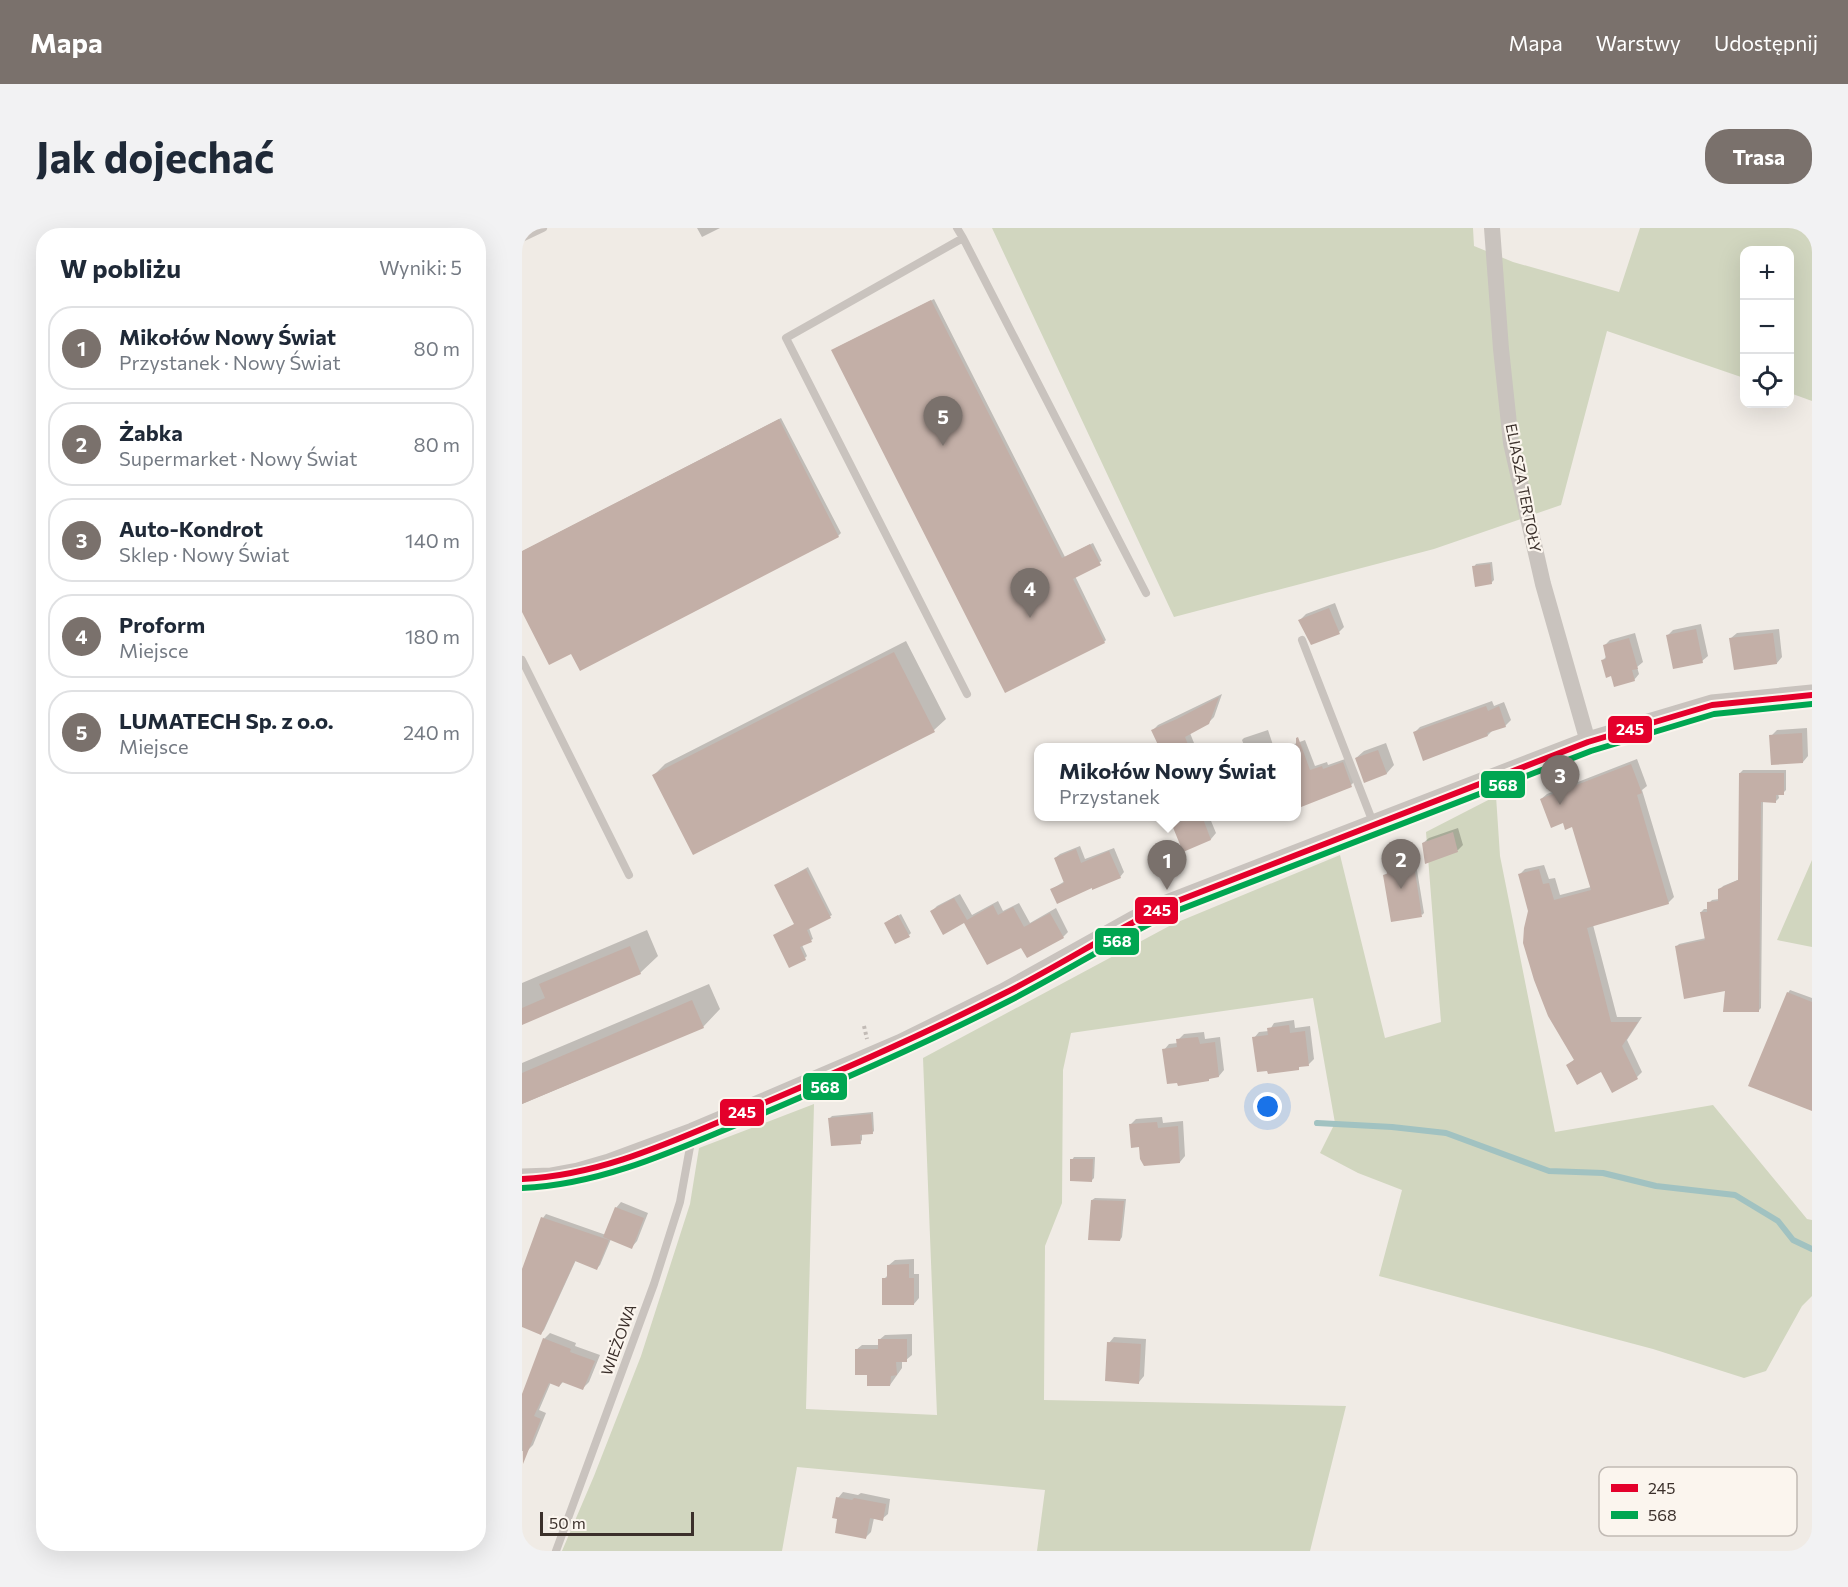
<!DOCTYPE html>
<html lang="pl">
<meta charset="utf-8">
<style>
:root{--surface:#fff;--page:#f2f2f3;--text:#1f2937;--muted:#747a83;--line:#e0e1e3;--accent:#7a716c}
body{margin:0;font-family:Commissioner,sans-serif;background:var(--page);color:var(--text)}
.controls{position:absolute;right:18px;top:18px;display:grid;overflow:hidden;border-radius:12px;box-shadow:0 6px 24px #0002}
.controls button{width:54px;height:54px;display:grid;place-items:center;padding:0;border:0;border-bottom:2px solid var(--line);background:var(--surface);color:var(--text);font:30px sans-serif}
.scale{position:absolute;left:18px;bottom:15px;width:154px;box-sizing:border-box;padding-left:6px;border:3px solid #3b302b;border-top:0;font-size:16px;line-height:21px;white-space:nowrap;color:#3b302b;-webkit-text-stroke:4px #fbf5ee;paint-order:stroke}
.you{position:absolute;left:746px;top:879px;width:21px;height:21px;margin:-15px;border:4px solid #fff;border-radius:50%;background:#1a73e8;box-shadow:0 0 0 9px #1a73e833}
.badge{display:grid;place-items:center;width:39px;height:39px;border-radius:50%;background:var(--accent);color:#fff;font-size:20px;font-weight:700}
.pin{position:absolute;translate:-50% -50px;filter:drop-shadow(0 2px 3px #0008)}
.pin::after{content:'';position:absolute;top:32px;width:21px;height:18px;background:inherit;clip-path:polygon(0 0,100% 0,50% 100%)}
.popup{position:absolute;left:512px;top:515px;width:267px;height:78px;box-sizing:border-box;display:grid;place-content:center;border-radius:12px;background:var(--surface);filter:drop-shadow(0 2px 4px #0005);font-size:20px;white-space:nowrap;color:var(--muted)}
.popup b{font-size:22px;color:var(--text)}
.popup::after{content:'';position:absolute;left:50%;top:100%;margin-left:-12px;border:12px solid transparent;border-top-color:var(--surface)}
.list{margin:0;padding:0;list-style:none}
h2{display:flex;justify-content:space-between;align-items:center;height:78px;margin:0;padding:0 24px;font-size:26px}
h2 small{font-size:20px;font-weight:400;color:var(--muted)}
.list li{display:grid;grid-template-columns:39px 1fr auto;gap:18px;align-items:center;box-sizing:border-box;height:84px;margin:0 12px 12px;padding:0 12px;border:2px solid var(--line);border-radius:24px}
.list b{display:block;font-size:22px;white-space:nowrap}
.list p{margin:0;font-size:20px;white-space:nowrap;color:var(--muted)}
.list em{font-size:20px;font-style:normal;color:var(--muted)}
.icon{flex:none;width:33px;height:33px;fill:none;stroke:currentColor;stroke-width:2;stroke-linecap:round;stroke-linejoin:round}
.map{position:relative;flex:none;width:1290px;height:1323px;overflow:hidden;border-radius:24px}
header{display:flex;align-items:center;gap:36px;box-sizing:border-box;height:84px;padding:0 30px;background:var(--accent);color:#fff}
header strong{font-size:28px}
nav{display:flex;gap:33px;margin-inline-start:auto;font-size:21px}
.intro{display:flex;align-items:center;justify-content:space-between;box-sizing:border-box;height:144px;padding:0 36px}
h1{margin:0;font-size:42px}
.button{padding:15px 27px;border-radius:24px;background:var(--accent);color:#fff;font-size:21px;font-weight:700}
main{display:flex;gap:36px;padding:0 36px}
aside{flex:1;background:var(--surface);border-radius:24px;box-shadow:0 6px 24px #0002}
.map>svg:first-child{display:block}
</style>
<header>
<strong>Mapa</strong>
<nav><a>Mapa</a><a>Warstwy</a><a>Udostępnij</a></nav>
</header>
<div class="intro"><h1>Jak dojechać</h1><a class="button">Trasa</a></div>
<main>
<aside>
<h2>W pobliżu<small>Wyniki: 5</small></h2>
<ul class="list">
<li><span class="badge">1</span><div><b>Mikołów Nowy Świat</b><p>Przystanek · Nowy Świat</p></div><em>80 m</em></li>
<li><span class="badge">2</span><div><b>Żabka</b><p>Supermarket · Nowy Świat</p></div><em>80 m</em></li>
<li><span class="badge">3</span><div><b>Auto-Kondrot</b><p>Sklep · Nowy Świat</p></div><em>140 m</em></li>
<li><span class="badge">4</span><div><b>Proform</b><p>Miejsce</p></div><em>180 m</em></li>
<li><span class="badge">5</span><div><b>LUMATECH Sp. z o.o.</b><p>Miejsce</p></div><em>240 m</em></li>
</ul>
</aside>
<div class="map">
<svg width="1290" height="1323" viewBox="0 0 1290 1323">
<rect width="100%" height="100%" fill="#f0ebe5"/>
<path fill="#d1d6bf" d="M470 0H951L952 18 991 34 1097 64 1118 0H1290V173L1268 165V22H1222V150L1085 103 1039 277 912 321 652 389Z
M974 568 978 628 1033 904 1191 877 1285 991 1290 992V1068L1280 1078 1244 1143 1222 1150 1131 1121 857 1048 880 962 836 945 798 925 813 895 791 770 549 805 541 842 540 975 523 1018 522 1172 824 1178 788 1323H515L523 1262 275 1239 260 1323H40L72 1248 119 1128 168 976 177 920 292 876 284 1181 415 1187 401 830 651 696 818 627 863 810 919 794 904 604Z
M1290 632V719L1255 712Z"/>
<path fill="#0003" d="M175 0H198L180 9Z
M412 71 543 329 571 315 580 333 553 348 584 412 582 414 314 120Z
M259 190 319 305 316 308 58 441 49 424 0 381 1 323Z
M970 334 972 352 969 355 952 339 954 336Z
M813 375 822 399 817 404 778 392 784 386Z
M1179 396 1186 428 1180 433 1145 408 1151 402Z
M1257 401 1260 429 1255 435 1209 410 1215 405Z
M1113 405 1121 434 1115 439 1117 446 1112 452 1090 446 1081 432 1085 428 1082 418 1088 412Z
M384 413 424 491 412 502 132 547 143 536Z
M700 466 692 489 686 495 668 505 672 515 667 520H630L637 516 631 502 636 497Z
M970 473 972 478 982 474 989 492 983 498 971 502 966 507 893 504 898 499Z
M1285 500 1286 528 1281 534 1249 508 1255 502Z
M746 502 752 520H723L720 512 722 510Z
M783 512 793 538 805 534 806 537 826 530 834 552 829 557 774 579V520H762Z
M864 515 872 537 865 545 843 553 834 530 842 523Z
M1115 531 1125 558 1120 562 1152 669 1146 675 1071 697 1095 789H1120L1105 812 1120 844 1115 849 1046 837 1053 831 998 646 1003 641 1022 637 1027 651 1033 650 1038 667 1069 659 1051 597 1041 593 1019 571 1025 566Z
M1221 542H1264V562L1261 565H1256L1257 570 1254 573H1241L1239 780 1236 783 1204 761 1154 719 1157 716 1184 710 1179 684 1182 681H1187V675L1190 672 1197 671 1198 662 1201 658 1218 651V545Z
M666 588H687L694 605 689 611 662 622 652 598 658 592Z
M936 600 941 617 936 622 904 634 901 615 907 610Z
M558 618 563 631 592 620 602 644 598 649 530 661 543 653 533 630 538 626Z
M893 630 902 685 900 687 862 647 866 645 865 636 868 634Z
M286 639 310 687 287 700 291 711 280 717 285 728 283 730 253 707 274 696 254 657Z
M438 666 450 687 476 673 481 683 497 675 508 695 534 680 546 704 541 709 500 718 443 693 410 683 415 678Z
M379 686 389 705 387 707 366 693Z
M125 702 136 728 118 745 0 795V755Z
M187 756 198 781 181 799 0 876V835Z
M1268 762 1290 770V882L1266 765Z
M772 792 773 800 788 798 792 831 787 836 780 837 776 840 732 810 737 804 747 803 752 795Z
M682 804 683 811 698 809 702 842 697 848 690 849 686 852 642 822 647 816 656 815V812L662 806Z
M351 884 352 903 350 905 340 906V912L338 914 308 890 310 888Z
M640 889 641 895 661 893 663 928 658 934 619 917 609 896 614 891Z
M552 929H573L572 950 570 952 550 932Z
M573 970 604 971 600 1009 598 1012 570 972Z
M99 974 126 985 115 1013 110 1019 89 1011 78 1037 75 1040 54 1032 22 1102 19 1105 0 1097V1043L21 990 24 986 84 1007 94 980Z
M392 1031V1046H397V1070L392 1076 362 1051 367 1046V1037L373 1032Z
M28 1105 54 1115 53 1118 78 1127 67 1154 61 1160 42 1153 37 1158 29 1154 17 1182 24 1185 11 1217 5 1223H0V1168L22 1111Z
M390 1106V1127L384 1132 380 1133V1140L368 1157 346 1146 334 1122 340 1117H357V1112L363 1107Z
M592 1109 624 1111 622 1148 617 1154 587 1115Z
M321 1264 336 1267 339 1265 368 1271 366 1286 360 1291 352 1290 349 1304 344 1309 317 1290 316 1270Z"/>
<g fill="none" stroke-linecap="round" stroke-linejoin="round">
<path stroke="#a1c2c1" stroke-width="6" d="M795 895 870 899 924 905 1027 943 1081 945 1134 958 1213 967 1256 993 1271 1012 1290 1021"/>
</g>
<path fill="#c3afa7" d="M409 72 540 330 568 316 579 337 551 351 583 415 483 465 309 122Z
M257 191 317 309 58 443 49 426 27 437 0 384V323Z
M968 336 970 356 953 359 950 338Z
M807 380 818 406 789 417 776 392Z
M1174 401 1181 435 1151 441 1144 407Z
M1251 405 1255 436 1212 442 1207 410Z
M1107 410 1116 441 1110 442 1113 453 1092 459 1089 448 1084 450 1079 432 1084 431 1081 417Z
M372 424 413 504 171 627 130 547Z
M697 469 687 496 663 509 667 519H637L629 502 655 491Z
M964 478 966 483 977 478 984 499 965 505 966 508 901 533 891 504Z
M1280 505 1281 535 1249 537 1247 507Z
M776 509 788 542 800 538 801 541 821 534 830 559 774 581V510Z
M856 522 865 546 842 555 833 530Z
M1109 536 1120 565 1115 567 1147 676 1065 700 1089 794H1116L1100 818 1116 851 1090 865 1079 844 1055 857 1044 837 1052 832 1026 788 1012 752 1001 715 1002 700 1006 683 996 646 1017 641 1021 656 1027 655 1032 672 1069 662 1050 599 1043 602 1041 595 1029 600 1018 571Z
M1217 545H1262V567H1254V575L1239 574 1237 784H1201L1203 763 1162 771 1153 718 1183 712 1178 684H1185V674L1196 673V661L1216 652Z
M672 588H680L689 612 661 624 650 597Z
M931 604 936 624 903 636 900 615Z
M554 621 559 635 587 623 599 650 570 662V660L535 676 528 661 542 655 532 630Z
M891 631 900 689 869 694 861 647 865 646 864 636Z
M284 641 309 690 285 702 290 714 278 719 284 732 267 740 251 707 272 696 252 657Z
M432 670 445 692 471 677 476 687 491 679 502 699 528 685 542 710 505 730 499 720 465 737 442 695 421 707 408 683Z
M376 687 388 709 373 716 362 695Z
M108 718 119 746 0 797V780L23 770 17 756Z
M1265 764 1290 774V883L1226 858Z
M170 772 182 800 0 876V845Z
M767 797 768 805 783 803 787 838 777 839V842L746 846 745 843 735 844 730 809 746 807 745 800Z
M676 809 678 816 693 814 697 849 687 851V853L656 858 655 855 645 856 640 821 655 819 654 811Z
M349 886 351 906 338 907 339 916 309 918 306 890Z
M635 894 636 900 656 898 658 935 622 938 618 931 617 919 609 920 607 896Z
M548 931H571L570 954 548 953Z
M569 972 602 973 598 1013 566 1012Z
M93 979 122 990 110 1021 81 1009Z
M19 989 87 1012 75 1042 53 1033 19 1107 0 1099V1041Z
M387 1036V1050H392V1077H360V1050H365V1037Z
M21 1110 49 1121 48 1124 73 1133 61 1162 40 1154 37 1159 27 1155 12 1188 19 1191 1 1236 0 1166Z
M356 1111H385V1134H374L375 1147 369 1148 368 1158H345V1147H333V1121H356Z
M585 1114 619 1116 617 1156 583 1153Z
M314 1269 330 1272 332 1270 364 1276 361 1293 348 1290 344 1311 313 1305 315 1291 310 1290Z"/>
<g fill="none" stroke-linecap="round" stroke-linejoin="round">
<path stroke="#c2bbb6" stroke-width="4" stroke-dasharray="3 3" stroke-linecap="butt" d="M342 798 345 811"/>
<path stroke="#c9c3be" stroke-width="8" d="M435 0 441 10 264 110 445 466
M0 10 21 0
M441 10 624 365
M780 412 852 597
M0 432 107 647
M34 1323 132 1056 158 974 170 908"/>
<path stroke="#c9c3be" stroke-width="16" d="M970 0 979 121 989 215 1021 356 1066 514"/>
<path stroke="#c9c3be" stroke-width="21" d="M0 951 29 950 56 945 87 936 171 905 240 876 380 816 483 765 614 692 645 677 1066 514 1190 477 1290 467"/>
<g stroke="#fbf5ee" stroke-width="10">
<path id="bus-1" d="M0 951C76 948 147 915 216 886 306 848 395 810 481 766 537 738 589 704 645 677L1066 514 1190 477 1290 467"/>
</g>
<g stroke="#fbf5ee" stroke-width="10">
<path id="bus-2" d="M0 960C77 957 150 924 221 894 310 856 399 818 485 774 540 746 593 712 649 685L1069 523 1192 486 1290 476"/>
</g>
<use href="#bus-1" stroke="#e4002b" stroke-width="6"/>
<use href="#bus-2" stroke="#00a651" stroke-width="6"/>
</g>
<g text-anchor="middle" stroke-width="4.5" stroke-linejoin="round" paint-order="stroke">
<g font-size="15" fill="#3b302b" stroke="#fbf5ee">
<text transform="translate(1001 260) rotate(79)" y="5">ELIASZA TERTOŁY</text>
<text transform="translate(97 1112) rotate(-70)" y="5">WIEŻOWA</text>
</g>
</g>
<rect x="1077" y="1239" width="198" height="69" rx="9" fill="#fbf5ee" stroke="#c1bab4" stroke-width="1.5"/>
<rect x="1089" y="1256" width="27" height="8" fill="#e4002b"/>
<rect x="1089" y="1283" width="27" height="8" fill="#00a651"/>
<g font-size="16" fill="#3b302b">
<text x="1126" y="1266">245</text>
<text x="1126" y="1293">568</text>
</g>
<g stroke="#fbf5ee" stroke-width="2">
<rect x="1085" y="487" width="46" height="29" rx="6" fill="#e4002b"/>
<rect x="958" y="542" width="46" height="29" rx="6" fill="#00a651"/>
<rect x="612" y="668" width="45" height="29" rx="6" fill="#e4002b"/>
<rect x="572" y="699" width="46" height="29" rx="6" fill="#00a651"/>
<rect x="280" y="844" width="46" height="29" rx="6" fill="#00a651"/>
<rect x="197" y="870" width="46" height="29" rx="6" fill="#e4002b"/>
</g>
<g font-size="16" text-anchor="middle" font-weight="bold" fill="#fff">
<text x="1108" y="507">245</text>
<text x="981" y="563">568</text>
<text x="635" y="688">245</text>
<text x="595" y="719">568</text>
<text x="303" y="865">568</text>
<text x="220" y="890">245</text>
</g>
</svg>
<div class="controls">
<button>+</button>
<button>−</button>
<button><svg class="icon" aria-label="locate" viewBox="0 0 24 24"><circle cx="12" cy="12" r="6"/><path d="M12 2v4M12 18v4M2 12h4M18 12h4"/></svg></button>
</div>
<div class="scale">50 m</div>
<div class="you"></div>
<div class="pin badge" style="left:645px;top:662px">1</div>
<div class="popup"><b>Mikołów Nowy Świat</b>Przystanek</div>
<div class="pin badge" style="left:879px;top:661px">2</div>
<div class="pin badge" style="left:1038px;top:577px">3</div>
<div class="pin badge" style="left:508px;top:390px">4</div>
<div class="pin badge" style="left:421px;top:218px">5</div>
</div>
</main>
